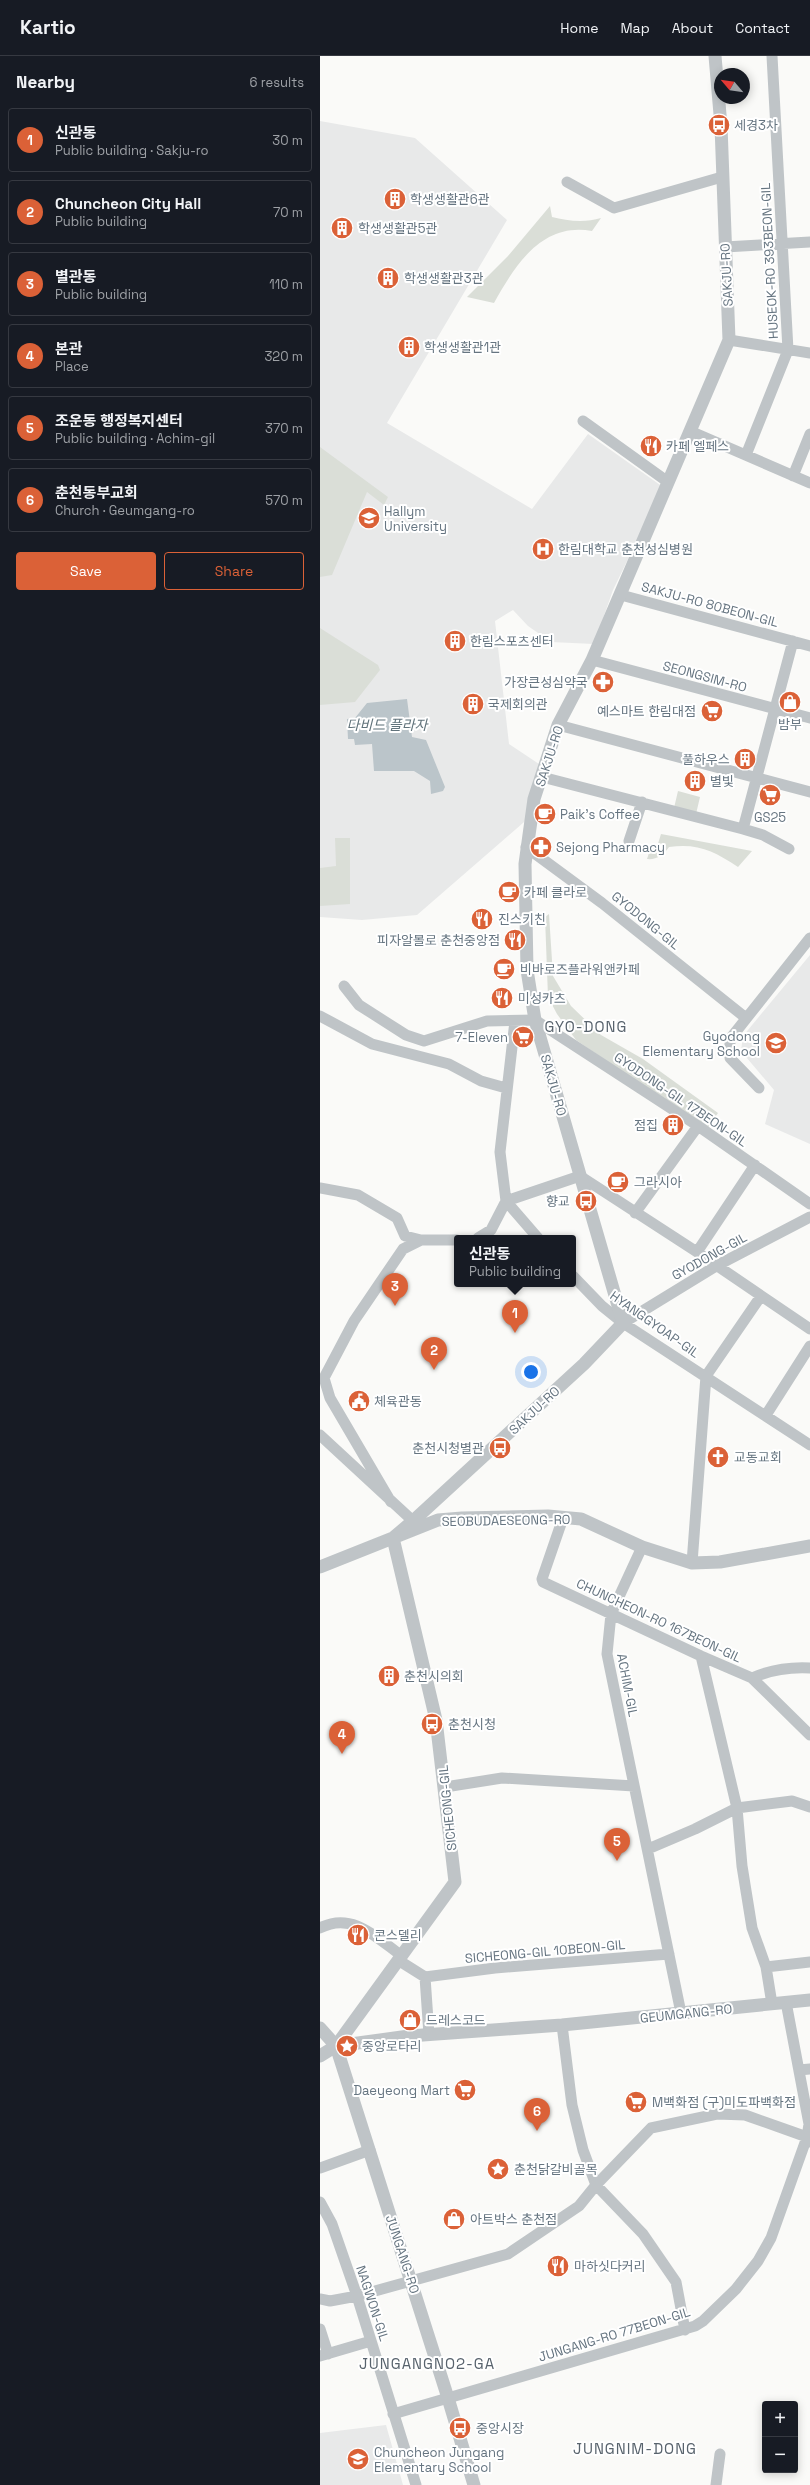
<!DOCTYPE html>
<meta charset="utf-8">
<style>
:root{--surface:#171b24;--page:#20242c;--text:#f1f3f6;--muted:#9ea1a6;--line:#363941;--accent:#db6137}
body{margin:0;font-family:"Space Grotesk","Noto Sans KR",sans-serif;background:var(--page);color:var(--text)}
.controls{position:absolute;right:12px;bottom:12px;display:grid;overflow:hidden;border-radius:4px;box-shadow:0 2px 10px #0003}
.controls button{width:36px;height:36px;display:grid;place-items:center;padding:0;border:0;border-bottom:1px solid var(--line);background:var(--surface);color:var(--text);font:20px sans-serif}
.compass{position:absolute;left:394px;top:12px;width:36px;height:36px;border-radius:50%;background:var(--surface);box-shadow:0 2px 10px #0003;rotate:299deg}
.you{position:absolute;left:211px;top:1316px;width:14px;height:14px;margin:-10px;border:3px solid #fff;border-radius:50%;background:#1a73e8;box-shadow:0 0 0 6px #1a73e833}
.badge{display:grid;place-items:center;width:26px;height:26px;border-radius:50%;background:var(--accent);color:#fff;font-size:13px;font-weight:700}
.pin{position:absolute;translate:-50% -33px;filter:drop-shadow(0 1px 2px #0008)}
.pin::after{content:'';position:absolute;top:21px;width:14px;height:12px;background:inherit;clip-path:polygon(0 0,100% 0,50% 100%)}
.popup{position:absolute;left:134px;top:1179px;width:122px;height:52px;box-sizing:border-box;display:grid;place-content:center;border-radius:4px;background:var(--surface);filter:drop-shadow(0 1px 3px #0005);font-size:13px;white-space:nowrap;color:var(--muted)}
.popup b{font-size:15px;color:var(--text)}
.popup::after{content:'';position:absolute;left:50%;top:100%;margin-left:-8px;border:8px solid transparent;border-top-color:var(--surface)}
.list{margin:0;padding:0;list-style:none}
h2{display:flex;justify-content:space-between;align-items:center;height:52px;margin:0;padding:0 16px;font-size:17px}
h2 small{font-size:13px;font-weight:400;color:var(--muted)}
.list li{display:grid;grid-template-columns:26px 1fr auto;gap:12px;align-items:center;box-sizing:border-box;height:64px;margin:0 8px 8px;padding:0 8px;border:1px solid var(--line);border-radius:4px}
.list b{display:block;font-size:15px;white-space:nowrap}
.list p{margin:0;font-size:13px;white-space:nowrap;color:var(--muted)}
.list em{font-size:13px;font-style:normal;color:var(--muted)}
.actions{display:flex;gap:8px;padding:12px 16px}
.actions a{flex:1;padding:9px 0;border:1px solid var(--accent);border-radius:4px;text-align:center;font-size:14px;color:var(--accent)}
.actions .main{background:var(--accent);color:#fff}
.map{position:relative;flex:none;width:490px;height:2429px;overflow:hidden}
header{display:flex;align-items:center;gap:24px;box-sizing:border-box;height:56px;padding:0 20px;background:var(--surface);border-bottom:1px solid var(--line)}
header strong{font-size:19px}
nav{display:flex;gap:22px;margin-inline-start:auto;font-size:14px}
main{display:flex}
aside{flex:1;background:var(--surface)}
.map>svg:first-child{display:block}
</style>
<header>
<strong>Kartio</strong>
<nav><a>Home</a><a>Map</a><a>About</a><a>Contact</a></nav>
</header>
<main>
<aside>
<h2>Nearby<small>6 results</small></h2>
<ul class="list">
<li><span class="badge">1</span><div><b>신관동</b><p>Public building · Sakju-ro</p></div><em>30 m</em></li>
<li><span class="badge">2</span><div><b>Chuncheon City Hall</b><p>Public building</p></div><em>70 m</em></li>
<li><span class="badge">3</span><div><b>별관동</b><p>Public building</p></div><em>110 m</em></li>
<li><span class="badge">4</span><div><b>본관</b><p>Place</p></div><em>320 m</em></li>
<li><span class="badge">5</span><div><b>조운동 행정복지센터</b><p>Public building · Achim-gil</p></div><em>370 m</em></li>
<li><span class="badge">6</span><div><b>춘천동부교회</b><p>Church · Geumgang-ro</p></div><em>570 m</em></li>
</ul>
<div class="actions"><a class="main">Save</a><a>Share</a></div>
</aside>
<div class="map">
<svg width="490" height="2429" viewBox="0 0 490 2429">
<rect width="100%" height="100%" fill="#fafaf8"/>
<path fill="#e8e9e9" d="M0 65 95 82 187 164 67 367 212 453 268 378 343 431 293 534 274 588 231 586 208 570 193 554 175 565 189 688 225 712 211 760 97 859 42 864 0 861Z
M490 899V1088L445 1068 454 1034 421 995 423 980Z
M66 2369 83 2429H0V2377Z"/>
<path fill="#daded7" d="M230 150 232 161C247 165 265 167 281 162L272 175C222 166 195 209 174 247L147 241 188 200Z
M0 391 68 441 64 449 47 436 12 519 0 521Z
M0 572 58 609 60 614 35 646 0 649Z
M358 735 380 741 376 758 354 752Z
M341 778 432 795 418 811C394 795 378 787 349 791 344 799 336 804 327 803L331 791H337Z
M15 782H30V848L0 850V812L16 810Z
M229 858 233 920 251 950 281 979 323 1003 398 1057 387 1073 256 984 237 958 228 941 225 861Z"/>
<path fill="#bbc5ca" d="M87 643 92 681 106 684 125 731 123 735 111 738 110 725 94 715H54L52 688 35 689 34 683H28L27 663 35 662 47 647Z"/>
<g fill="none" stroke-linecap="round" stroke-linejoin="round">
<path stroke="#bfc4c7" stroke-width="11" d="M247 126 294 152 402 121
M405 191 490 186
M409 284 490 297
M263 365 348 426
M370 375 490 427
M426 399 468 294 452 0
M473 420 490 378
M301 539 490 590
M272 604 490 662
M238 669 490 736
M222 721 423 773 473 585
M423 773 443 779 469 793
M309 785 322 746
M206 791 282 847 426 962
M24 930 39 949 86 979 104 985 167 965 215 964 378 1070 490 1148
M0 960 52 988 129 1008 161 1025 186 1032
M195 965 180 1096 186 1145 218 1182
M439 1032 410 1002V983L490 882
M0 1132 38 1139 77 1162 85 1180 101 1184
M315 1157 378 1070
M158 1182 171 1174 186 1145 260 1120 377 1196 490 1273
M377 1196 435 1109
M253 1220 282 1250 303 1267 490 1389
M303 1267 396 1210 490 1161
M446 1359 490 1290
M0 1379 93 1465
M71 1446 10 1342 4 1322 34 1265 83 1193 101 1184H137
M243 1462 222 1523 223 1526 381 1600 432 1622 490 1679
M322 1491 291 1558 287 1598 361 1957
M372 1507 386 1320 441 1240
M381 1600 417 1752 422 1810 432 1872 446 1911 452 1948
M432 1622C450 1614 471 1611 490 1612
M125 1731 182 1722 314 1730
M328 1793 375 1773 417 1752 472 1745 490 1751
M0 1872C32 1855 57 1882 82 1900
M78 1904 105 1921 175 1912 349 1898
M446 1911 490 1906
M105 1921 109 1979
M242 1969 252 2049 263 2094 276 2129 323 2178 356 2226 365 2274
M479 2014 490 2013
M0 2112 50 2094
M0 2146 12 2168 37 2240 96 2429
M0 2243 10 2245 37 2240 188 2198 259 2150 276 2129 331 2072 397 2058 425 2059 487 2081 490 2086
M0 2273 8 2298
M0 2300 51 2285
M73 2358 375 2270 383 2265 416 2233 438 2205 451 2182 487 2081 489 2068 466 1946
M396 2429 400 2398"/>
<path stroke="#bfc4c7" stroke-width="13" d="M0 1511 118 1464 142 1462 228 1460 261 1463 322 1491 372 1507 400 1506 490 1490
M0 1972 16 1990 128 2342 154 2429
M16 1990 135 1826 116 1664 73 1482 93 1465 264 1308 303 1267 215 964 207 914 205 808 214 743 238 669 272 604 409 284 401 70 395 0
M0 2000 16 1990 89 1980 242 1969 490 1944"/>
</g>
<defs>
<g id="bus-disc" transform="scale(1.15)"><circle r="9.5" fill="#db6137" stroke="#fff"/><path d="M-5-6H5V4H4V6H2V4H-2V6H-4V4H-5ZM-3.5-4V0h7V-4ZM-3.5 1.2v1.5H-2V1.2ZM2 1.2v1.5H3.5V1.2Z" fill="#fff"/></g>
<g id="building-disc" transform="scale(1.15)"><circle r="9.5" fill="#db6137" stroke="#fff"/><path d="M-4-6H4V6H1V3H-1V6H-4ZM-2.5-4.3h1.7v1.8h-1.7ZM.8-4.3h1.7v1.8H.8ZM-2.5-1h1.7V.8h-1.7ZM.8-1h1.7V.8H.8Z" fill="#fff"/></g>
<g id="restaurant-disc" transform="scale(1.15)"><circle r="9.5" fill="#db6137" stroke="#fff"/><path d="M-5-6h1v4h1v-4h1v4h1v-4h1v5L-1.5 .5V6h-2V.5L-5-1ZM5-6V6H3V1.5H1.5Q1.5-4 5-6Z" fill="#fff"/></g>
<g id="university-disc" transform="scale(1.15)"><circle r="9.5" fill="#db6137" stroke="#fff"/><path d="M0-5L7-2L0 1L-7-2ZM-4 1L0 2.5L4 1V4Q0 6-4 4Z" fill="#fff"/></g>
<g id="hospital-disc" transform="scale(1.15)"><circle r="9.5" fill="#db6137" stroke="#fff"/><path d="M-5-5h3v3.5h4V-5h3V5h-3V1.5h-4V5h-3Z" fill="#fff"/></g>
<g id="pharmacy-disc" transform="scale(1.15)"><circle r="9.5" fill="#db6137" stroke="#fff"/><path d="M-2-6h4v4h4v4h-4v4h-4v-4h-4v-4h4Z" fill="#fff"/></g>
<g id="shop-disc" transform="scale(1.15)"><circle r="9.5" fill="#db6137" stroke="#fff"/><path d="M-5-2.5h2.3a2.7 3.5 0 0 1 5.4 0H5L5.5 6h-11ZM-1.5-2.5h3a1.5 2.3 0 0 0-3 0Z" fill="#fff"/></g>
<g id="supermarket-disc" transform="scale(1.15)"><circle r="9.5" fill="#db6137" stroke="#fff"/><path d="M-6-5.5h2.5l.6 2H6L4.5 2H-2.5L-4.4-4H-6ZM-1.5 3.2a1.3 1.3 0 1 0 .1 0ZM3 3.2a1.3 1.3 0 1 0 .1 0Z" fill="#fff"/></g>
<g id="cafe-disc" transform="scale(1.15)"><circle r="9.5" fill="#db6137" stroke="#fff"/><path d="M-5.5-4.5H6V0H3Q3 3.5 0 3.5H-2.5Q-5.5 3.5-5.5 0ZM3-3.2v2h1.7v-2ZM-6 4.5H4V6H-6Z" fill="#fff"/></g>
<g id="school-disc" transform="scale(1.15)"><circle r="9.5" fill="#db6137" stroke="#fff"/><path d="M0-5L7-2L0 1L-7-2ZM-4 1L0 2.5L4 1V4Q0 6-4 4Z" fill="#fff"/></g>
<g id="civic-disc" transform="scale(1.15)"><circle r="9.5" fill="#db6137" stroke="#fff"/><path d="M-.6-6.5H3V-4.5H.6V-3L4-1V1h2V6H-6V1h2V-1L-.6-3ZM-1.2 2.5V6h2.4V2.5Z" fill="#fff"/></g>
<g id="church-disc" transform="scale(1.15)"><circle r="9.5" fill="#db6137" stroke="#fff"/><path d="M-1.2-6h2.4v3.5h3.3v2.4h-3.3V6h-2.4V-.1h-3.3v-2.4h3.3Z" fill="#fff"/></g>
<g id="sight-disc" transform="scale(1.15)"><circle r="9.5" fill="#db6137" stroke="#fff"/><path d="M0-6L1.8-2.2L6-1.7L2.9 1.2L3.7 5.4L0 3.3L-3.7 5.4L-2.9 1.2L-6-1.7L-1.8-2.2Z" fill="#fff"/></g>
</defs>
<g fill-rule="evenodd">
<use href="#bus-disc" x="399" y="69"/>
<use href="#building-disc" x="75" y="143"/>
<use href="#building-disc" x="22" y="172"/>
<use href="#building-disc" x="68" y="222"/>
<use href="#building-disc" x="89" y="291"/>
<use href="#restaurant-disc" x="331" y="390"/>
<use href="#university-disc" x="49" y="462"/>
<use href="#hospital-disc" x="223" y="493"/>
<use href="#building-disc" x="135" y="585"/>
<use href="#pharmacy-disc" x="283" y="626"/>
<use href="#shop-disc" x="470" y="646"/>
<use href="#building-disc" x="153" y="648"/>
<use href="#supermarket-disc" x="392" y="655"/>
<use href="#building-disc" x="425" y="703"/>
<use href="#building-disc" x="375" y="725"/>
<use href="#supermarket-disc" x="450" y="739"/>
<use href="#cafe-disc" x="225" y="758"/>
<use href="#pharmacy-disc" x="221" y="791"/>
<use href="#cafe-disc" x="189" y="836"/>
<use href="#restaurant-disc" x="162" y="863"/>
<use href="#restaurant-disc" x="195" y="884"/>
<use href="#cafe-disc" x="184" y="913"/>
<use href="#restaurant-disc" x="182" y="942"/>
<use href="#supermarket-disc" x="203" y="981"/>
<use href="#school-disc" x="456" y="987"/>
<use href="#building-disc" x="353" y="1069"/>
<use href="#cafe-disc" x="298" y="1126"/>
<use href="#bus-disc" x="266" y="1145"/>
<use href="#civic-disc" x="39" y="1345"/>
<use href="#bus-disc" x="180" y="1392"/>
<use href="#church-disc" x="398" y="1401"/>
<use href="#building-disc" x="69" y="1620"/>
<use href="#bus-disc" x="112" y="1668"/>
<use href="#restaurant-disc" x="38" y="1879"/>
<use href="#shop-disc" x="90" y="1964"/>
<use href="#sight-disc" x="27" y="1990"/>
<use href="#supermarket-disc" x="145" y="2034"/>
<use href="#supermarket-disc" x="316" y="2046"/>
<use href="#sight-disc" x="178" y="2113"/>
<use href="#shop-disc" x="134" y="2163"/>
<use href="#restaurant-disc" x="238" y="2210"/>
<use href="#bus-disc" x="140" y="2372"/>
<use href="#school-disc" x="38" y="2403"/>
</g>
<g text-anchor="middle" stroke-width="4" stroke-linejoin="round" paint-order="stroke">
<g font-size="13" fill="#667581" stroke="#fff" text-anchor="start">
<text x="414" y="74">세경3차</text>
<text x="90" y="148">학생생활관6관</text>
<text x="38" y="177">학생생활관5관</text>
<text x="84" y="227">학생생활관3관</text>
<text x="104" y="296">학생생활관1관</text>
<text x="346" y="395">카페 엘페스</text>
<text x="64" y="460">Hallym<tspan x="64" dy="15">University</tspan></text>
<text x="238" y="498">한림대학교 춘천성심병원</text>
<text x="150" y="590">한림스포츠센터</text>
<text x="268" y="631" text-anchor="end">가장큰성심약국</text>
<text x="168" y="653">국제회의관</text>
<text x="376" y="660" text-anchor="end">예스마트 한림대점</text>
<text x="470" y="673" text-anchor="middle">밤부</text>
<text x="410" y="708" text-anchor="end">풀하우스</text>
<text x="390" y="730">별빛</text>
<text x="240" y="763">Paik's Coffee</text>
<text x="450" y="766" text-anchor="middle">GS25</text>
<text x="236" y="796">Sejong Pharmacy</text>
<text x="204" y="841">카페 클라로</text>
<text x="178" y="868">진스키친</text>
<text x="180" y="889" text-anchor="end">피자알볼로 춘천중앙점</text>
<text x="200" y="918">비바로즈플라워앤카페</text>
<text x="198" y="947">미성카츠</text>
<text x="440" y="985" text-anchor="end">Gyodong<tspan x="440" dy="15">Elementary School</tspan></text>
<text x="188" y="986" text-anchor="end">7-Eleven</text>
<text x="338" y="1074" text-anchor="end">점집</text>
<text x="314" y="1131">그라시아</text>
<text x="250" y="1150" text-anchor="end">향교</text>
<text x="54" y="1350">체육관동</text>
<text x="164" y="1397" text-anchor="end">춘천시청별관</text>
<text x="414" y="1406">교동교회</text>
<text x="84" y="1625">춘천시의회</text>
<text x="128" y="1673">춘천시청</text>
<text x="54" y="1884">콘스델리</text>
<text x="106" y="1969">드레스코드</text>
<text x="42" y="1995">중앙로타리</text>
<text x="130" y="2039" text-anchor="end">Daeyeong Mart</text>
<text x="332" y="2051">M백화점 (구)미도파백화점</text>
<text x="194" y="2118">춘천닭갈비골목</text>
<text x="150" y="2168">아트박스 춘천점</text>
<text x="254" y="2215">마하싯다커리</text>
<text x="156" y="2377">중앙시장</text>
<text x="54" y="2401">Chuncheon Jungang<tspan x="54" dy="15">Elementary School</tspan></text>
</g>
<g font-size="13" fill="#667581" stroke="#fff">
<text transform="translate(449 205) rotate(-93)" y="5">HUSEOK-RO 393BEON-GIL</text>
<text transform="translate(406 219) rotate(-93)" y="5">SAKJU-RO</text>
<text transform="translate(390 548) rotate(15)" y="5">SAKJU-RO 80BEON-GIL</text>
<text transform="translate(385 620) rotate(15)" y="5">SEONGSIM-RO</text>
<text transform="translate(229 700) rotate(-72)" y="5">SAKJU-RO</text>
<text transform="translate(326 864) rotate(39)" y="5">GYODONG-GIL</text>
<text transform="translate(234 1029) rotate(74)" y="5">SAKJU-RO</text>
<text transform="translate(361 1043) rotate(34)" y="5">GYODONG-GIL 17BEON-GIL</text>
<text transform="translate(389 1200) rotate(-29)" y="5">GYODONG-GIL</text>
<text transform="translate(335 1268) rotate(35)" y="5">HYANGGYOAP-GIL</text>
<text transform="translate(214 1354) rotate(-43)" y="5">SAKJU-RO</text>
<text transform="translate(186 1464) rotate(-1)" y="5">SEOBUDAESEONG-RO</text>
<text transform="translate(339 1564) rotate(25)" y="5">CHUNCHEON-RO 167BEON-GIL</text>
<text transform="translate(308 1629) rotate(79)" y="5">ACHIM-GIL</text>
<text transform="translate(127 1752) rotate(-96)" y="5">SICHEONG-GIL</text>
<text transform="translate(225 1895) rotate(-5)" y="5">SICHEONG-GIL 10BEON-GIL</text>
<text transform="translate(366 1957) rotate(-6)" y="5">GEUMGANG-RO</text>
<text transform="translate(83 2198) rotate(72)" y="5">JUNGANG-RO</text>
<text transform="translate(53 2247) rotate(72)" y="5">NAGWON-GIL</text>
<text transform="translate(294 2278) rotate(-17)" y="5">JUNGANG-RO 77BEON-GIL</text>
</g>
<g font-size="14" font-style="italic" fill="#61737b" stroke="#fff">
<text x="67" y="674">다비드 플라자</text>
</g>
<g font-size="15" letter-spacing="1" fill="#58636d" stroke="#fff">
<text x="266" y="976">GYO-DONG</text>
<text x="107" y="2313">JUNGANGNO2-GA</text>
<text x="315" y="2398">JUNGNIM-DONG</text>
</g>
</g>
</svg>
<div class="controls">
<button>+</button>
<button>−</button>
</div>
<svg class="compass" viewBox="-18 -18 36 36"><path d="M0-13l5 13h-10z" fill="#e53935"/><path d="M0 13l5-13h-10z" fill="#9ea1a6"/></svg>
<div class="you"></div>
<div class="pin badge" style="left:195px;top:1277px">1</div>
<div class="popup"><b>신관동</b>Public building</div>
<div class="pin badge" style="left:114px;top:1314px">2</div>
<div class="pin badge" style="left:75px;top:1250px">3</div>
<div class="pin badge" style="left:22px;top:1698px">4</div>
<div class="pin badge" style="left:297px;top:1805px">5</div>
<div class="pin badge" style="left:217px;top:2075px">6</div>
</div>
</main>
